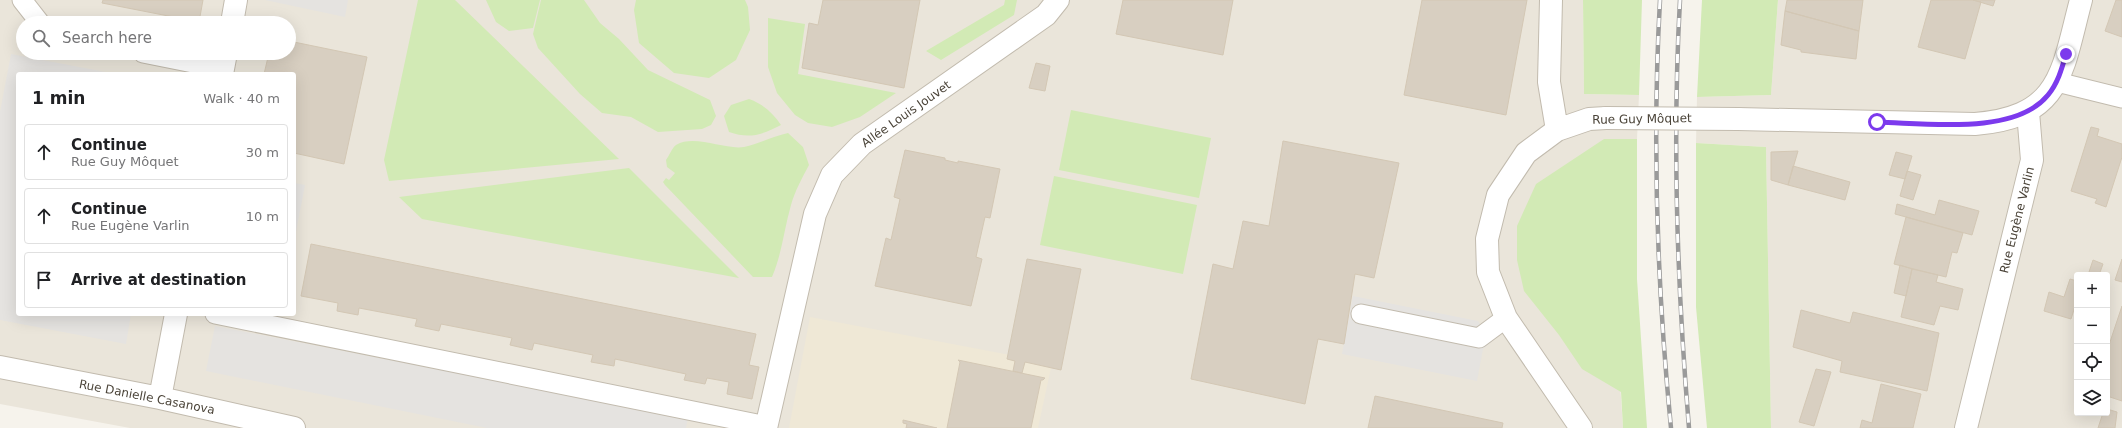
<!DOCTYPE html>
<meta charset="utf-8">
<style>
:root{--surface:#fff;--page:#f6f6f6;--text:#202124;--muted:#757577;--line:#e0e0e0}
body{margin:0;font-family:"DejaVu Sans",sans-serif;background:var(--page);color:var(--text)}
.controls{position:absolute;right:12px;bottom:12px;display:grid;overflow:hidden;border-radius:4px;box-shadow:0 4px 16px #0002}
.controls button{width:36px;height:36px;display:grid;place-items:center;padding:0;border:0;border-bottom:1px solid var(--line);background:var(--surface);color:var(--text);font:20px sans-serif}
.stop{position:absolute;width:12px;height:12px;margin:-9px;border:3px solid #7c3aed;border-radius:50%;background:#fff}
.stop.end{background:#7c3aed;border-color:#fff;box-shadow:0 1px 4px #0008}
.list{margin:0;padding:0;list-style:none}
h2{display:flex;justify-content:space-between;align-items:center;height:52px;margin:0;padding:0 16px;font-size:17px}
h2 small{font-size:13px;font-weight:400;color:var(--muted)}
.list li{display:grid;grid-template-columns:26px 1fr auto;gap:12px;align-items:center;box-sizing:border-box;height:56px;margin:0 8px 8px;padding:0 8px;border:1px solid var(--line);border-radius:4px}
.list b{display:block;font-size:15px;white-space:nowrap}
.list p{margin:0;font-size:13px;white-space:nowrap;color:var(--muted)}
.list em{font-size:13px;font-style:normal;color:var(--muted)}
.icon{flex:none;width:22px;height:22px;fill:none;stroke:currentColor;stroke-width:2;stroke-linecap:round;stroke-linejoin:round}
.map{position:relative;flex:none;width:2122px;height:428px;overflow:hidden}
.search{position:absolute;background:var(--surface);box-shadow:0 4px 16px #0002;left:16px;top:16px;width:280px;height:44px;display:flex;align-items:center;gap:10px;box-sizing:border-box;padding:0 14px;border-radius:22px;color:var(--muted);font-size:15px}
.panel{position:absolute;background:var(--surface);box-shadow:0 4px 16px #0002;left:16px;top:72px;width:280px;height:244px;border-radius:4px}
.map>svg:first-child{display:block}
</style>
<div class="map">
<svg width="2122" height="428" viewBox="0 0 2122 428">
<rect width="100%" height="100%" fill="#f6f3ec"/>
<path fill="#eae5da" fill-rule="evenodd" d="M0 0H1583L1584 94 1639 95 1637 139H1604L1623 428H130L0 404ZM23 23H289V53H23ZM18 74H294V314H18Z
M1778 0H2122V428H1771L1766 147 1696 143 1697 97 1771 95ZM2077 275H2107V413H2077Z"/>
<path fill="#efe8d6" d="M810 317 1052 363 1038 428H789Z"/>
<path fill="#d2eab5" d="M418 0H455L619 159 389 181 384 160Z
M486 0H540L533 28 509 31 496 22Z
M541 0H584L600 23 619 39 648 70 710 100 716 116 711 125 702 129 658 132 631 117 602 113 580 94 538 48 533 34Z
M636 0H745L748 7 750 30 736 60 709 78 674 73 639 43 634 10Z
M1005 0H1017L1014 15 941 60 926 51 1004 5Z
M1583 0H1642L1639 95 1584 94Z
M1702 0H1778L1771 95 1697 97Z
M768 18 805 24 798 74 896 93 860 117 832 127 808 123 795 115 777 93 768 67Z
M749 99C763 104 773 113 781 125 762 135 749 139 729 132L724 116 731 105Z
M1071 110 1211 138 1199 198 1059 170Z
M788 133 803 147 809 165C802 178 795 191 791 205 784 229 782 254 772 277H753L665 185 663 182 666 178 669 180 675 173 667 167 666 160C669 156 672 148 676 145 695 134 724 150 744 147 759 144 773 136 788 133Z
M1604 139H1637V279L1647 428H1623L1621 392 1582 369 1559 335 1524 291 1517 260V226L1536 184Z
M1696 143 1766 147 1771 428H1707L1696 307Z
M629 168 739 278 422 219 399 197Z
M1054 176 1197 205 1183 274 1040 245Z"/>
<path fill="#e5e3e0" d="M265 0H348L345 17Z
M11 54 116 74H18V314H131L126 344 0 320V112Z
M294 183 305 185 294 242Z
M1353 296 1478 321 1492 341 1483 349 1477 381 1342 354Z
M215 326 688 418 686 428H487L206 371Z"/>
<path fill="#d8cfc1" stroke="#d3c7b4" d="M103 0H203L199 22 102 3Z
M823 0H920L904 88 802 68 809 23 818 25Z
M1123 0H1233L1223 55 1116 34Z
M1422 0H1527L1506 115 1404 95Z
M1787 0H1863L1859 31 1785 11Z
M1931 0H1973L1981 2 1965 59 1918 47Z
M1973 0H1995L1993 6Z
M2116 0H2122V37L2105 31Z
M1785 11 1859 31 1856 59 1801 52V50L1781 45Z
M289 41 367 57 344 164 294 153V74H264L269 53H289Z
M1036 63 1050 66 1045 91 1029 88Z
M2091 127 2099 129 2097 136 2122 144V157L2106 207 2095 203 2097 199 2071 191Z
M1283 141 1399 163 1374 278 1355 274 1344 344 1318 339 1305 404 1191 379 1213 264 1233 269 1243 221 1269 226Z
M905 150 945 158V160L958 163V161L1000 169 990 218 985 217 976 257 982 259 971 306 875 286 886 238 891 240 900 199 894 197Z
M1798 151 1788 185 1771 180V152Z
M1896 152 1912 156 1905 179 1889 175Z
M1793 166 1850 182 1845 200 1788 185Z
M1907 171 1921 175 1913 200 1900 196Z
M1939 200 1979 211 1972 235 1895 214 1897 204 1935 215Z
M1906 217 1963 233 1957 253 1952 252 1946 277 1894 264Z
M311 244 756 334 749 365 759 367 752 399 727 394 729 382 707 378 705 384 684 380 686 374 615 359 614 366 591 362 593 355 534 343 532 350 510 345 512 338 441 324 439 331 415 326 417 319 359 308 358 315 337 311 338 303 301 296Z
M1027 259 1081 269 1061 370 1025 362 1022 373 1013 371 1015 361 1007 359Z
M2122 259V282L2115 280Z
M2093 260 2103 264 2099 275H2088Z
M1900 265 1912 269 1906 296 1894 293Z
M1912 269 1938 275 1936 282 1963 289 1958 310 1940 306 1934 325 1901 317Z
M2070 279 2077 281V300L2071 319 2044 311 2049 292 2064 297Z
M2122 306V401L2107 396V351Z
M1801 310 1850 323 1853 312 1939 333 1927 391 1840 372 1842 361 1793 347Z
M958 360 1045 378 1043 380H1041L1031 428H947L960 362Z
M1816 369 1831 372 1814 426 1799 422Z
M1881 384 1921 394 1913 428H1860L1862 420 1872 423Z
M1375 396 1503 423 1502 428H1368Z
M2107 409 2117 412 2115 428H2098L2103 413H2107Z
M903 420 937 428H906L907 424 903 423Z"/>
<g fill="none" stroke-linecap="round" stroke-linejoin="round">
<g stroke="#c2bbae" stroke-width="21">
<path id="lane" d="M22 0 40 23
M143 53 223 69
M2057 82 2122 98
M215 314 767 426
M1361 314 1479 338 1506 318"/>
</g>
<g stroke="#c2bbae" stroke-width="24">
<path id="street" d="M1551 0 1549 82 1557 130
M232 23 236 0
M222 74 226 53
M1738 119 1975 124C2062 117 2062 71 2081 0
M0 367 160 398 294 428
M160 398 176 314
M766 428 815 214 832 175 862 144 1046 15 1058 0
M1581 428 1506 318 1488 272 1487 239 1498 195 1526 153 1557 130 1589 119 1606 118
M1966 428 2032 160 2028 112"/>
</g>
<use href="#lane" stroke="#fff" stroke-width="19"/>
<use href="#street" stroke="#fff" stroke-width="22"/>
<g stroke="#9a9a9a" stroke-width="4.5">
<path id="rail" d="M1660 0C1652 143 1657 286 1671 428
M1680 0C1672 143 1677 285 1689 428"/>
</g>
<use href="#rail" stroke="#fff" stroke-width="3" stroke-dasharray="9" stroke-linecap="butt"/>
<g stroke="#c2bbae" stroke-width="24" stroke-linecap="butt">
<path id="street-bridge" d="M1606 118 1738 119"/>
</g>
<use href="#street-bridge" stroke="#fff" stroke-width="22"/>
</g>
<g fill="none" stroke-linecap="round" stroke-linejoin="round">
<path stroke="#7c3aed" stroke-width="5" d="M1877 122C1925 123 2015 136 2048 95 2058 83 2062 68 2066 54"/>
</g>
<g text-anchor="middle" stroke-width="3.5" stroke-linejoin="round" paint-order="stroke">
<g font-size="12" fill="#4b4439" stroke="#fff">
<text transform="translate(906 114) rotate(-35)" y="4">Allée Louis Jouvet</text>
<text transform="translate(1642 119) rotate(-1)" y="4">Rue Guy Môquet</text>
<text transform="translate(2017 220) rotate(-76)" y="4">Rue Eugène Varlin</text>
<text transform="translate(147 397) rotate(11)" y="4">Rue Danielle Casanova</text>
</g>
</g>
</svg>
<div class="controls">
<button>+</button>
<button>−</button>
<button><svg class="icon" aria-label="locate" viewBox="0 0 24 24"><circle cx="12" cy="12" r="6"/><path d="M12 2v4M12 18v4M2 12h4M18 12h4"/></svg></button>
<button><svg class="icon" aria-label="layers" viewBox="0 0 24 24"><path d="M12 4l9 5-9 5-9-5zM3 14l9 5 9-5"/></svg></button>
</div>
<div class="stop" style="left:1877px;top:122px"></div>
<div class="stop end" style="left:2066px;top:54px"></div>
<div class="search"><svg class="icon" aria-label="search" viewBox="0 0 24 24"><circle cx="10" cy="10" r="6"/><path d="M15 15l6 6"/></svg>Search here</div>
<section class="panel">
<h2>1 min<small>Walk · 40 m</small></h2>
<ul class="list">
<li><svg class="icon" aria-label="ahead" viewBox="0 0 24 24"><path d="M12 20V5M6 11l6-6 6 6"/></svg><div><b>Continue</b><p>Rue Guy Môquet</p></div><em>30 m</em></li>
<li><svg class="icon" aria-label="ahead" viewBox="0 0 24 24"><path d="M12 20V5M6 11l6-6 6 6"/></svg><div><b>Continue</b><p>Rue Eugène Varlin</p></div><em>10 m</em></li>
<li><svg class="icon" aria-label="arrive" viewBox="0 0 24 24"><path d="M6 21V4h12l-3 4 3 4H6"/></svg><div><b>Arrive at destination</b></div></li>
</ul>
</section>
</div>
